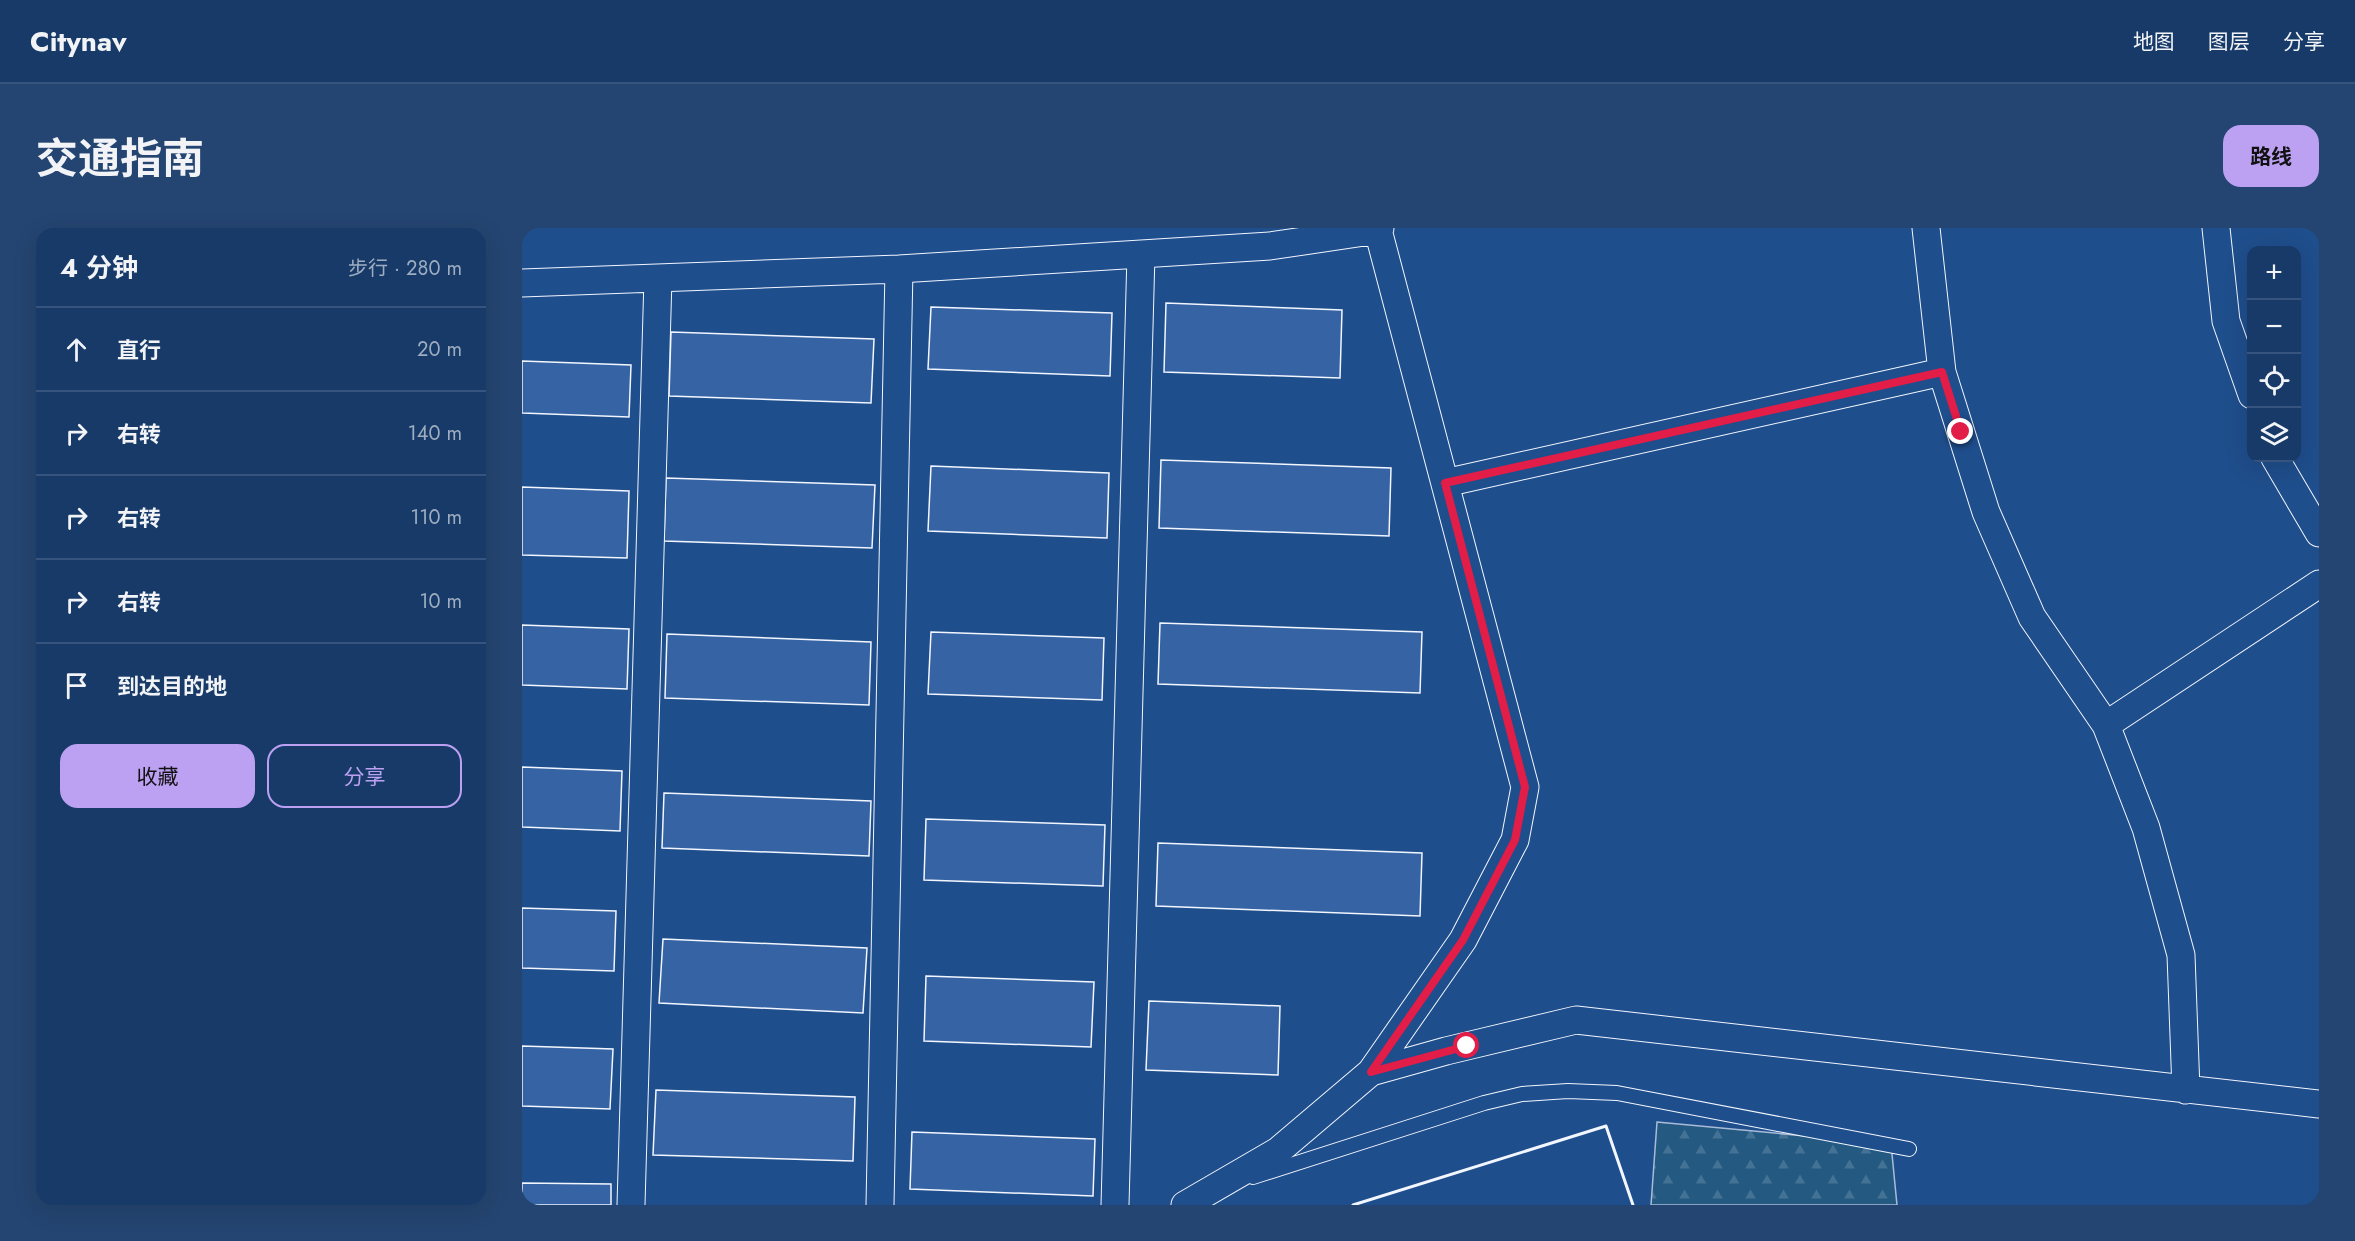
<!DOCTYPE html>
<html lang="zh">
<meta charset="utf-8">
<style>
:root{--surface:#173a69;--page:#244571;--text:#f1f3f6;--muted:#9eadc0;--line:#36547d;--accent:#bca0f2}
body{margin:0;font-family:Jost,"Noto Sans SC",sans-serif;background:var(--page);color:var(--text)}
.controls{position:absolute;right:18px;top:18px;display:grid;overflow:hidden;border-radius:12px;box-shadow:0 6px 24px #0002}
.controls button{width:54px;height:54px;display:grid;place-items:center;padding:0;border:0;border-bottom:2px solid var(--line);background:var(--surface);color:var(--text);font:30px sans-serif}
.stop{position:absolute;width:18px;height:18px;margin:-14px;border:4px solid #e11d48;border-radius:50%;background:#fff}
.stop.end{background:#e11d48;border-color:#fff;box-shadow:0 2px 6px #0008}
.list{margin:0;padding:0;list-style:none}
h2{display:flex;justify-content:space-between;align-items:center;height:78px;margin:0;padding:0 24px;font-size:26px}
h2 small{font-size:20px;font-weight:400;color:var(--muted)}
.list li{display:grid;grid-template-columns:39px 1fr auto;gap:18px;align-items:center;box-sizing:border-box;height:84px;padding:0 24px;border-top:2px solid var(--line)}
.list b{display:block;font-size:22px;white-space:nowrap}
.list em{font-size:20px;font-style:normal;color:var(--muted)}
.actions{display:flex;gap:12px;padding:18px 24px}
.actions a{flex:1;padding:14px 0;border:2px solid var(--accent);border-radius:18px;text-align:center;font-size:21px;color:var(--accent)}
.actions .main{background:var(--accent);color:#111}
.icon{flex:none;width:33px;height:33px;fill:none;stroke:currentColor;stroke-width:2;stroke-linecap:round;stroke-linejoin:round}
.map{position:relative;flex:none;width:1797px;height:977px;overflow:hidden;border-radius:18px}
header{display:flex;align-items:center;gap:36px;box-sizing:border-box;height:84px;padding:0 30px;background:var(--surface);border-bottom:2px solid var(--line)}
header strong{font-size:28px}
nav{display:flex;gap:33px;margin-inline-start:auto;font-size:21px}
.intro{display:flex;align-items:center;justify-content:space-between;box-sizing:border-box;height:144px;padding:0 36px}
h1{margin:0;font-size:42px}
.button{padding:15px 27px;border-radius:18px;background:var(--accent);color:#111;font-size:21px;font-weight:700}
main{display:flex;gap:36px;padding:0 36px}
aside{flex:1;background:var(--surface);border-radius:18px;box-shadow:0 6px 24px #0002}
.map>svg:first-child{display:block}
</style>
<header>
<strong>Citynav</strong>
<nav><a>地图</a><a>图层</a><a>分享</a></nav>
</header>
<div class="intro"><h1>交通指南</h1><a class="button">路线</a></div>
<main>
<aside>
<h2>4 分钟<small>步行 · 280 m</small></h2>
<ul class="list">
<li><svg class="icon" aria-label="ahead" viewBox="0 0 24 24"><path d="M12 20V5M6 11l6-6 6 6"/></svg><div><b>直行</b></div><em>20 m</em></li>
<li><svg class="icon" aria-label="right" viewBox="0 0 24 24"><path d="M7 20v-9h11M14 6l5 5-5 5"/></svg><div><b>右转</b></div><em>140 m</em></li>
<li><svg class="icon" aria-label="right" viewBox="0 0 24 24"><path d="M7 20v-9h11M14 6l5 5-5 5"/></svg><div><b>右转</b></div><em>110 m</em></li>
<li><svg class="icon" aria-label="right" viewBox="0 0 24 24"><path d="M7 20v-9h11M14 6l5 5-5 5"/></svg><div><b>右转</b></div><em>10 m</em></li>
<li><svg class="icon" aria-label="arrive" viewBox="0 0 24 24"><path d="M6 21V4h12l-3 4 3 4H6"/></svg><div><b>到达目的地</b></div></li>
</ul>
<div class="actions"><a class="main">收藏</a><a>分享</a></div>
</aside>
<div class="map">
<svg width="1797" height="977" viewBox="0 0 1797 977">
<defs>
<pattern id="forest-firs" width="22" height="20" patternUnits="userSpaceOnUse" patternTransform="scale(1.5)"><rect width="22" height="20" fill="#245a82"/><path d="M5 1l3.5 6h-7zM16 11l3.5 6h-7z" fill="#447295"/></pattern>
</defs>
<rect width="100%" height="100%" fill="#1f4e8c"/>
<path fill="url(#forest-firs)" stroke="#a8bbd7" stroke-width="1.5" d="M1135 894 1369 916 1375 977H1129Z"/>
<path fill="#3563a3" stroke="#f2f6ff" stroke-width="1.5" d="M644 75 820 82 818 150 642 144Z
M409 79 590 85 588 148 406 141Z
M149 104 352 111 349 175 147 168Z
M0 133 109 137 107 189 0 185Z
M639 232 869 240 867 308 637 300Z
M409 238 587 245 585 310 406 303Z
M144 250 353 257 350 320 142 313Z
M0 259 107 263 105 330 0 327Z
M638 395 900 404 898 465 636 456Z
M0 397 107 401 105 461 0 457Z
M409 404 582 410 580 472 406 466Z
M145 406 349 414 347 477 143 470Z
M0 539 100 543 98 603 0 599Z
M142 565 349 573 347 628 140 620Z
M404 591 583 597 581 658 402 652Z
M636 615 900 625 898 688 634 678Z
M0 680 94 683 92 743 0 740Z
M141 711 345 720 341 785 137 775Z
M404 748 572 754 569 819 402 813Z
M627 773 758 778 756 847 624 842Z
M0 818 91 821 88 881 0 878Z
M134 862 333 869 331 933 131 927Z
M390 904 573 911 571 968 388 961Z
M0 955 89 956V977H0Z"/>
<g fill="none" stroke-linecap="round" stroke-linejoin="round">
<g stroke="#f2f6ff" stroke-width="16">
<path id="lane" d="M731 949 962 875 1000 866 1046 863 1095 865 1387 921"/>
</g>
<g stroke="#f2f6ff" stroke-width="29">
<path id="street" d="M1404 0 1420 144 1464 284 1510 389 1584 497 1624 600 1659 727 1664 862
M1694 0 1704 93 1730 167
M0 55 377 41 748 18 856 2
M1753 230 1797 305
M923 255 1420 144
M1584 497 1797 356
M849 844 924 823 1054 792 1797 876
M109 977 136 50
M358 977 377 41
M593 977 619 26
M663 977 756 923 849 844 941 712 993 612 1003 559 856 2 858 0"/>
</g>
<use href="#lane" stroke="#1f4e8c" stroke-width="14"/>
<use href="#street" stroke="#1f4e8c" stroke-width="27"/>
<path stroke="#f2f6ff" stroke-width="3" d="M831 977 1084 898 1111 977"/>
</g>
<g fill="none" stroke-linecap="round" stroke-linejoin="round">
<path stroke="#e11d48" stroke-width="8" d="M945 818 849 844 941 712 993 612 1003 559 923 255 1420 144 1439 204"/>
</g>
</svg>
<div class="controls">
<button>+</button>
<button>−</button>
<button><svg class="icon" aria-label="locate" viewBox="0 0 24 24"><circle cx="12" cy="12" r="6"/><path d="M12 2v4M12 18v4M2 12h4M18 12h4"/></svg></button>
<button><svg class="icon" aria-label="layers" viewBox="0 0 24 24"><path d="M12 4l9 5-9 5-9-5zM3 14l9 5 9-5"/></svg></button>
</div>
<div class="stop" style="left:945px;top:818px"></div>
<div class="stop end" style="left:1439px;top:204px"></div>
</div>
</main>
